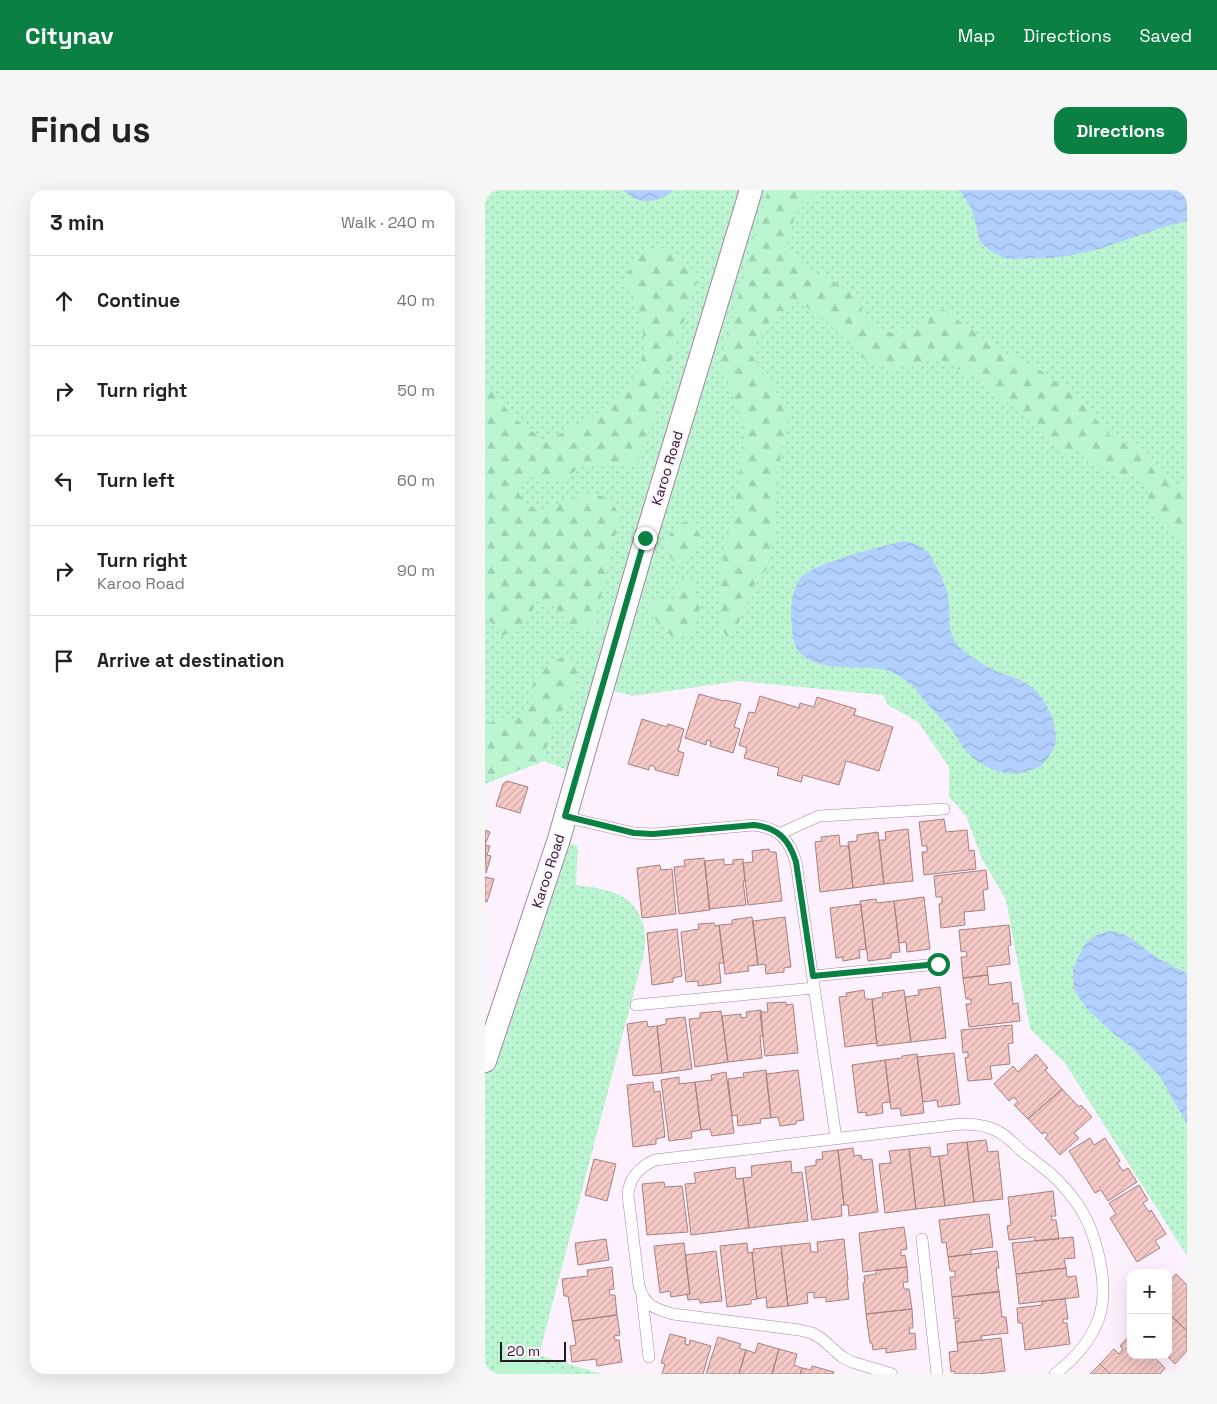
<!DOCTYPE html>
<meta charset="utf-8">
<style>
:root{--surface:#fff;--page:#f6f6f6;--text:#222;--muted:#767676;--line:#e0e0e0;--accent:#0b8043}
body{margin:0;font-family:"Space Grotesk",sans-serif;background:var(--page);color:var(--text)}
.controls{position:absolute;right:15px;bottom:15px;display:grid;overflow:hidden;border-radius:10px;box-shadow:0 5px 20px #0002}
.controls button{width:45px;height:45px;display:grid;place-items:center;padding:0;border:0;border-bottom:1px solid var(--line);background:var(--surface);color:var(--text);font:25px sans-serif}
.scale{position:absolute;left:15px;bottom:12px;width:66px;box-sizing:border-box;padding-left:5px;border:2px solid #241a25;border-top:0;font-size:14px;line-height:18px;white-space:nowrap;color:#241a25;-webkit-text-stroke:4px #fdf1fd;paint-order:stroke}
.stop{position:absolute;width:15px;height:15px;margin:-11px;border:4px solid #0b8043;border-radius:50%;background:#fff}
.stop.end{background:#0b8043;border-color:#fff;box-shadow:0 1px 5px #0008}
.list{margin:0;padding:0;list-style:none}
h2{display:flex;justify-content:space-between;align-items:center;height:65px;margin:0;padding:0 20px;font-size:21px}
h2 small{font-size:16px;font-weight:400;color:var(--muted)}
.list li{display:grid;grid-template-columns:32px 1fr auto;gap:15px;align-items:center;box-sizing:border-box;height:90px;padding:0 20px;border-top:1px solid var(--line)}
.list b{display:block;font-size:19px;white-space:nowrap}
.list p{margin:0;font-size:16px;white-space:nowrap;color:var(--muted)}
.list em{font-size:16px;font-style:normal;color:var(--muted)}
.icon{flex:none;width:28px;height:28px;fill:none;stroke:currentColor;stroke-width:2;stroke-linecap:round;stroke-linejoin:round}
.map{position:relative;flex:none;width:702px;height:1184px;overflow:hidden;border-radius:15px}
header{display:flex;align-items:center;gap:30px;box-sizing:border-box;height:70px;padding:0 25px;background:var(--accent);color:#fff}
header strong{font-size:24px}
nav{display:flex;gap:28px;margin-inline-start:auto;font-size:18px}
.intro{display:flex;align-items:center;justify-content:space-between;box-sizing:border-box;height:120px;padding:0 30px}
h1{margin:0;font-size:35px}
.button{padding:12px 22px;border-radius:15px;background:var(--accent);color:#fff;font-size:18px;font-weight:700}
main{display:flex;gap:30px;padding:0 30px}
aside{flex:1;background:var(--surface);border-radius:15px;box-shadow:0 5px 20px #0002}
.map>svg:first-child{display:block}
</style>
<header>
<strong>Citynav</strong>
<nav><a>Map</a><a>Directions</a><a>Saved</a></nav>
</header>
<div class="intro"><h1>Find us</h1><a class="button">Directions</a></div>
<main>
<aside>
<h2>3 min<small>Walk · 240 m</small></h2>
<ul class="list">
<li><svg class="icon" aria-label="ahead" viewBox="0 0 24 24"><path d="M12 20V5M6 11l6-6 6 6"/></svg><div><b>Continue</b></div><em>40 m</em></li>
<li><svg class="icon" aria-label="right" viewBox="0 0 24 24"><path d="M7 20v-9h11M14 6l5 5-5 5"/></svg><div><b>Turn right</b></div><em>50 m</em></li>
<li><svg class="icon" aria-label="left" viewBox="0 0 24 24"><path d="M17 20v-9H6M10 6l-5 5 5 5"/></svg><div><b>Turn left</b></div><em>60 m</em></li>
<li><svg class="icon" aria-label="right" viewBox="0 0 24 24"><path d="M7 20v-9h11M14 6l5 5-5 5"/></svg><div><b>Turn right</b><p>Karoo Road</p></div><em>90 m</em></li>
<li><svg class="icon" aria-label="arrive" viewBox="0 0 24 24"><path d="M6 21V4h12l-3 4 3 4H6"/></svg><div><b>Arrive at destination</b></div></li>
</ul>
</aside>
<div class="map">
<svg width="702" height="1184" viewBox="0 0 702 1184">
<defs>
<pattern id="grass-dots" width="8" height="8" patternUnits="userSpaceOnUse" patternTransform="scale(1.25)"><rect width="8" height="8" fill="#bbf5d1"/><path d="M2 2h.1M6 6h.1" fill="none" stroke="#a1d1b3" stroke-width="1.8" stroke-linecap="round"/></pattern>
<pattern id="forest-firs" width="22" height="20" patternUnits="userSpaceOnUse" patternTransform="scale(1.25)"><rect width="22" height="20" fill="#bbf5d1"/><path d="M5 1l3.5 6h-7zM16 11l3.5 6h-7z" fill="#a1d1b3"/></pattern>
<pattern id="water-waves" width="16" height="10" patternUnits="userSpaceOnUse" patternTransform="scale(1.25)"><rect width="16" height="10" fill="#b1d0fd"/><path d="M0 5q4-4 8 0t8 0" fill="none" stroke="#98b2d9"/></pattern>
<pattern id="building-hatch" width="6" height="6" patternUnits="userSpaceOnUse" patternTransform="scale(1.25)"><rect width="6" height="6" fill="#f4c9c6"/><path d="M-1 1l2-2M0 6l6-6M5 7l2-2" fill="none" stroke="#d1acaa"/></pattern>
</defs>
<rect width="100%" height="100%" fill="#fdf1fd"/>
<path fill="url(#grass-dots)" d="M0 0H702V1066L580 873 545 839 521 710 497 669 481 626 464 607V577L433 532 403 515 398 505 254 491 148 506 118 498 93 584 59 571 0 594Z
M74 649 93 656 91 695C104 697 119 698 132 704 156 714 163 740 159 763L54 1165 116 1184H0V872Z"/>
<path fill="url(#forest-firs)" d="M283 0H335L310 25 302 54 327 79 369 104 383 133 407 143 433 136 456 118 519 163 552 178 595 209 624 245 662 264 694 296 702 294V360L689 345 664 319 663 302 647 283 635 290 593 261 582 265 525 214 487 186 454 169 410 179 386 175 334 124 312 112 284 131 265 163 282 189 305 220 293 279 289 344 282 378 268 397 251 439 242 447 234 435 235 384 248 325 261 241 241 184 233 174 239 158Z
M157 59 188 62 214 84 152 277 130 274 96 277 76 290 46 287 30 300 42 313 59 325 69 315 107 303 124 309 135 325 108 440H90L69 417 51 406 48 420 34 437 17 446 0 426V192L29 228 60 251 108 227 135 205 154 180 160 155 154 117 139 89Z
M203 331 214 343 218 353 206 367 194 377C176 360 179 355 190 335Z
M195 389 208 390 215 418 207 444 188 448 160 418 166 408 187 411Z
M77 467 93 474 85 512 70 529 58 570 19 586 0 588V535L15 528 32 529 46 515 49 485Z"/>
<path fill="#bbf5d1" d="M17 1163 87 1184H11Z"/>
<path fill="url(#water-waves)" d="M139 0H189C173 13 154 16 139 0Z
M474 0H702V31L682 36 614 59 588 65 565 68 523 69 507 62 495 52C489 28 490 20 474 0Z
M419 351C428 353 437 356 443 363 451 373 464 401 464 413 465 427 463 439 470 452 474 458 481 463 487 467 496 473 505 479 515 483 521 485 527 486 533 489 556 499 570 524 571 548 571 558 563 569 557 575 553 578 547 580 542 581 522 589 496 577 482 562 475 554 471 544 464 536 456 528 447 520 440 511 435 506 432 500 428 496 420 489 411 483 401 480 375 473 329 485 312 459 308 452 307 443 307 436 305 421 306 404 314 390 323 374 399 356 419 351Z
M623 741C642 742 652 753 667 764 678 772 690 777 702 783V934L674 885 645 856 629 844 602 819 589 800 588 780 595 763 601 753 612 745Z"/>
<path fill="url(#building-hatch)" stroke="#a8807e" d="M214 504 239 511 240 510 256 514 249 537 255 539 248 563 225 556 226 551 222 550 221 555 200 548Z
M275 506 314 518 315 513 329 517 332 507 371 519 369 525 408 537 394 581 361 571 354 595 318 585 316 592 292 585 294 578 259 568 262 558 254 555 264 522 270 523Z
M157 529 182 537 183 534 199 539 193 561 199 563 193 586 170 580V577L165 575 164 580 143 574Z
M22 591 43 597 35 623 11 616 18 594Z
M459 629 461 642 482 640 484 661 489 660 491 679 439 685 437 662H442V656H437L434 632Z
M423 639 428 691 399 694 394 650H401L400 642Z
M0 640 5 642 0 655 5 656 2 665 6 666 1 683Z
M393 642 399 694 368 698 363 652 372 651V645Z
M354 645 355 656H364L368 698 335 702 330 652 337 651 336 647Z
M284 659 285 662H291L297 711 263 715 258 673 268 672 267 661Z
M219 668 225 720 194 724 189 677 200 676 199 670Z
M239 669V675L248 674V670L258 669 260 691H258L261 715 224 719 220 671Z
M175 675 176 680 187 679 191 724 157 728 152 678Z
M501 680 503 699 498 700 500 720 479 722 480 735 456 738 454 714 457 713V707H451L449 686Z
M0 687 9 689 2 712 0 711Z
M439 707 445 759 422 762 421 752 414 753 409 711Z
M391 709 392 713 409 711 415 762 406 763V768L383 771 375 711Z
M376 714 381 759 374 760 375 768 358 771V767L351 768 345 718Z
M267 727 273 775 263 776 264 781 240 784 234 735 247 734V730Z
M300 727 306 777 299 778V782L281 784 280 774 273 775 268 731Z
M229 733 230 736 234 735 239 773H234L236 793 213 796V791L201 792 196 742 214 739 213 734Z
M524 735 526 755 523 756 525 774 502 777 503 785 478 788 476 767H482L481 761 476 762 474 740Z
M192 739 197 786 188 788V792L167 795 162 743Z
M503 785 504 795 526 792 528 814 533 813 535 831 484 837 481 814H486V809H481L478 788Z
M455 797 461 848 426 852 420 807 434 805 433 800Z
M379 800 380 809H387L392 853 360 857 354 807 362 806 361 803Z
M419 800 426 852 392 856 387 809 398 807 397 803Z
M301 812V815L308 814 313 863 280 866 275 822H283L282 813Z
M276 820 278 846H275L277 868 243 872 237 826 256 824V828L262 827 261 822Z
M236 821 243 872 210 877 204 829 215 828V823Z
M200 827 207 879 177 883 172 836 181 834V829Z
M162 831 163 837 172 836 177 883 148 886 142 834Z
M527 835 528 853 523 854 525 874 505 876 507 889 483 891 480 868 483 867V862L478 863 476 840Z
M469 863 475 914 453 917 452 910 438 912 432 867Z
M432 864 439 923 416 926 415 918 406 919 400 870 417 868V866Z
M551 864 563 878 560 880 577 899 543 929 529 915 533 912 529 907 524 911 509 894 528 876 533 882Z
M400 870 405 912 397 913 398 923 381 926V922L373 923 367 875Z
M281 880 286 928 275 929 276 933 253 936 252 925 247 926 243 889 259 887 258 883Z
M313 880 319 930 311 931V934L295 936 293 927 286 928 281 884Z
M241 882 249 943 227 946 225 939 216 940 210 892 227 890 226 885Z
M194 887V894L210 892 216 940 206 942 207 948 184 951 176 890Z
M168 892 169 902 175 901 180 947 171 949V954L148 957 142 895Z
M577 899 594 917 596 915 607 927 589 943 594 948 575 965 560 948 563 945 560 942 557 944 543 929Z
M605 948 609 955 620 948 635 971 632 973 638 981 643 978 652 992 623 1011 616 1000 610 1003 584 961Z
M501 950 503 962 513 961 518 1009 489 1012 482 952Z
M482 952 489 1012 460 1016 454 966 463 965 462 954Z
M445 957 446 967 454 966 460 1016 431 1019 424 959Z
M368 958 369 966 376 965 377 970 387 969 393 1022 364 1026 363 1015H359L353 960Z
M424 959 431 1019 400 1023 394 974 406 973 404 961Z
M353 960 359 1015H356L357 1026 327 1030 320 977 331 975V970L338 969 337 962Z
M109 969 131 974 122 1011 100 1005Z
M306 971 307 983 317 982 323 1031 264 1038 258 988 267 987 266 976Z
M250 977 251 989 258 988 264 1038 206 1045 200 994 211 993 209 983Z
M179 992 180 997 197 996 203 1042 162 1045 157 994Z
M654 995 663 1010 658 1013 664 1022 666 1020 681 1044 670 1051 675 1058 652 1072 625 1028 631 1024 624 1013Z
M568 1001 571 1026H566L567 1030H571L574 1049 550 1051V1047L524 1050 522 1036 526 1035 523 1007Z
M504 1024 508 1057 486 1060V1064L463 1067 461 1052 457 1053 454 1030Z
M419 1037 422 1059 416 1060V1066L420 1065 422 1077 378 1082 374 1043Z
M588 1047 590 1068 579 1069 581 1078 531 1084 527 1053Z
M121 1049 124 1070 93 1075 90 1053Z
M359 1049 363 1090H362L364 1109 341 1112V1107L329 1108V1102L322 1103 323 1113 303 1116 296 1056 325 1053 326 1062H333L332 1052Z
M199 1053 205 1104 186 1107 185 1101 175 1103 169 1056Z
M262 1053 263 1063 267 1062 272 1109 266 1110V1114L242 1117 235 1056Z
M296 1056 303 1116 282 1118 281 1107 272 1109 267 1062 269 1063 268 1059Z
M231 1061 237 1111 215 1113 214 1109 203 1110 202 1105 205 1104 200 1065Z
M512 1061 514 1078H511L514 1102 467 1107 465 1087H470V1081H465L463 1067Z
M127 1077 129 1099 124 1100 125 1105H130L132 1125 87 1131 83 1106H79L77 1089 103 1086 102 1080Z
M422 1077 423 1092H418L419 1099H424L427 1119 381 1124 378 1093H380L379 1086 391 1084V1080Z
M581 1078 582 1087 591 1086 594 1107 534 1114 531 1084Z
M691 1084 702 1095V1141L683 1123V1092Z
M514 1101 517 1127H521L523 1143 496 1146 497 1150 472 1153 470 1131H474V1128L469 1129 467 1107Z
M580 1109 583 1129H578V1133H582L585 1154 540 1160 537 1133H533L532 1118 557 1115V1111Z
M427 1119 428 1138H424L425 1144 430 1143 431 1159 401 1163V1158L388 1160 387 1153H385L381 1124Z
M683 1123 702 1141V1146L700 1147 702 1149V1161L690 1174 681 1165H683Z
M132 1125 135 1145 129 1146 130 1150H134L137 1172 112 1176 111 1169 87 1172 85 1156 91 1155 87 1131Z
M185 1144 201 1148 200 1154 204 1155 205 1150 226 1156 218 1184H177L180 1174 176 1173Z
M646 1144V1165H667L680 1178 675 1184H625L615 1174 629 1159 634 1164 638 1159 635 1156Z
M233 1147 256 1154 254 1158 261 1160 254 1184H221Z
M516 1148 520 1181 493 1184H470L469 1181 466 1182 464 1162 473 1161 472 1153Z
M273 1153 294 1159 287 1184H254L261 1160 270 1163Z
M294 1159 312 1164 309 1175 317 1178 315 1184H287Z
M615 1174 625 1184H605Z
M327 1176 349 1182 348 1184H315L317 1178 326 1180Z"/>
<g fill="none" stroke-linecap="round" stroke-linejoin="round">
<g stroke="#a288a3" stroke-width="12">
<path id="lane" d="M80 627 149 643 168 644 269 635C293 638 304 649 311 672L351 948
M294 644 334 626 459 619
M328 786 453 774
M151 815 329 798
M437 1049 452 1184
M157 1106 164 1167
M407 1184 367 1172 357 1167 337 1149 327 1143 314 1140 188 1124C170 1119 160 1116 154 1096L143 1005C144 987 155 977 170 970L476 934C495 934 511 937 525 950 530 954 534 959 539 963 543 966 547 968 551 972 565 982 581 998 591 1012 611 1039 625 1095 614 1128 606 1150 589 1170 570 1184"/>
</g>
<g stroke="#a288a3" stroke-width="24">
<path id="street" d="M0 871 74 649 155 367 266 0"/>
</g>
<use href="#lane" stroke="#fff" stroke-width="11"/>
<use href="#street" stroke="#fff" stroke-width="22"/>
</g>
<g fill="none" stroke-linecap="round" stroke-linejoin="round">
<path stroke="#0b8043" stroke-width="6" d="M160 348 80 626 149 643 168 644 269 635C293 638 304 649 311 672L328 786 453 774"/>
</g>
<g text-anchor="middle" stroke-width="4" stroke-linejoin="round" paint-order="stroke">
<g font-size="14" fill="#241a25" stroke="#fdf1fd">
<text transform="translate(182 278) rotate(-73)" y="5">Karoo Road</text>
<text transform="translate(63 681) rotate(-72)" y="5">Karoo Road</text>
</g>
</g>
</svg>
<div class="controls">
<button>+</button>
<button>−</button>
</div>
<div class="scale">20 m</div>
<div class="stop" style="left:453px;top:774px"></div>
<div class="stop end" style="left:160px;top:348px"></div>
</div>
</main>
